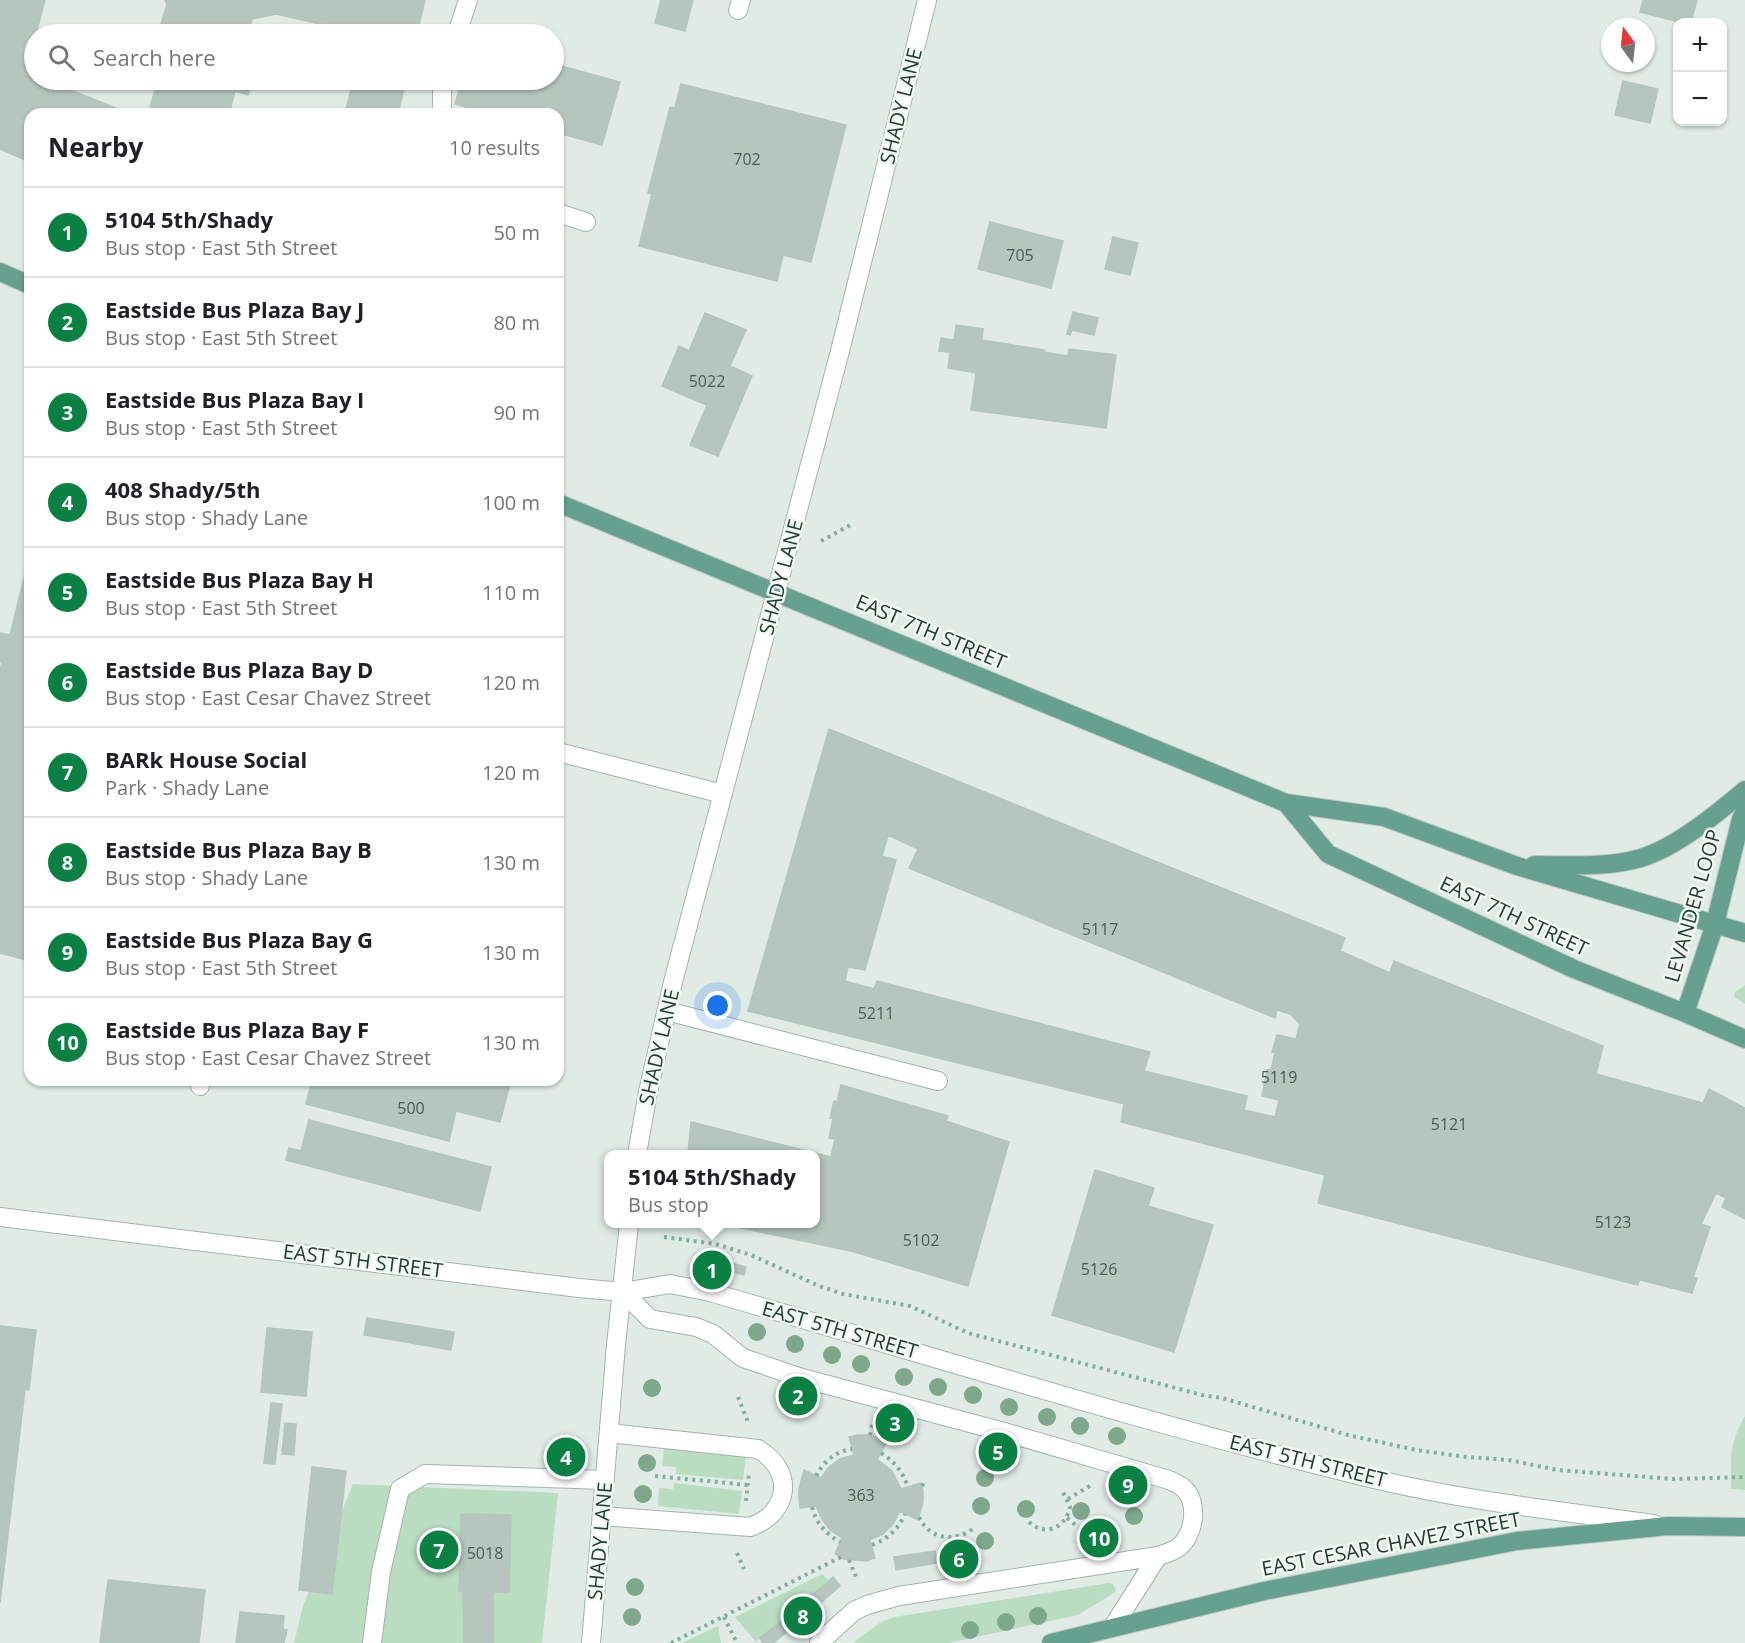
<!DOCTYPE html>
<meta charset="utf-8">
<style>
:root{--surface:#fff;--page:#f6f6f6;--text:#202124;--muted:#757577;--line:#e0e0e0;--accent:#0b8043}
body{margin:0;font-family:"Open Sans",sans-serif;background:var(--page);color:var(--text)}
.controls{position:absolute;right:18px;top:18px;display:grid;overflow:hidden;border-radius:12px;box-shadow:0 2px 4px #0004}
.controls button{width:54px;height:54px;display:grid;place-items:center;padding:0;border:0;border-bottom:2px solid var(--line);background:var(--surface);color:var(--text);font:30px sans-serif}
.compass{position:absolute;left:1601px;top:18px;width:54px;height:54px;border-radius:50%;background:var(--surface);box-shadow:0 2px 4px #0004;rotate:345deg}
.you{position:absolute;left:718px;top:1006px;width:21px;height:21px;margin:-15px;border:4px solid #fff;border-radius:50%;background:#1a73e8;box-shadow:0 0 0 9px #1a73e833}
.badge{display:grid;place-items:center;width:39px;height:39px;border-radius:50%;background:var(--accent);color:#fff;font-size:20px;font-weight:700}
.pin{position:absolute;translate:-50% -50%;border:3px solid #fff;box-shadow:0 2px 6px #0006}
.popup{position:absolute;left:604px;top:1150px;width:216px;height:78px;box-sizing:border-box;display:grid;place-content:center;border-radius:12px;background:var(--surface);filter:drop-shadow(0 2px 4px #0005);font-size:20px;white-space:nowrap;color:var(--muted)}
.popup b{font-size:22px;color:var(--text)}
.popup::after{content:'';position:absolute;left:50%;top:100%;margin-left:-12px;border:12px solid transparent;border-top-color:var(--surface)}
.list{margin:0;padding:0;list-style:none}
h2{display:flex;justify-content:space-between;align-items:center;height:78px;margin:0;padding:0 24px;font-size:26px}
h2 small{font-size:20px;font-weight:400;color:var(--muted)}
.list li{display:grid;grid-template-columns:39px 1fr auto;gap:18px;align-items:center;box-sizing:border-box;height:90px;padding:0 24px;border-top:2px solid var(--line)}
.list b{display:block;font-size:22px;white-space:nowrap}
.list p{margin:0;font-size:20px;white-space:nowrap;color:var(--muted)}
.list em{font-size:20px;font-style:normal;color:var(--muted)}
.icon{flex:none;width:33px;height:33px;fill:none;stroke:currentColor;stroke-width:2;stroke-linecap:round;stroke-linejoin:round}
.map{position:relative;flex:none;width:1745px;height:1643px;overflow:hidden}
.search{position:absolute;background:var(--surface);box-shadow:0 2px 4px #0004;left:24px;top:24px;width:540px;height:66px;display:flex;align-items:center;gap:15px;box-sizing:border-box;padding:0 21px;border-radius:33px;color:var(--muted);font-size:22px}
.panel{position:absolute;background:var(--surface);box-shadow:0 2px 4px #0004;left:24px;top:108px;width:540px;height:978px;border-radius:18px}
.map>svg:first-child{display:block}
</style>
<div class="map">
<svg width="1745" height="1643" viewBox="0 0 1745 1643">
<rect width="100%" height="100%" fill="#e1ebe6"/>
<path fill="#badcc1" d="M1745 985V1004L1734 997 1735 992Z
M1745 1416V1490L1731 1489C1731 1459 1729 1443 1745 1416Z
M664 1448 746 1456 743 1480 676 1474V1467L662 1466Z
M674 1483 742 1491 739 1514 658 1506 659 1488 673 1489Z
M353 1484 558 1493 542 1643H294L303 1606Z
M822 1574 828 1580 756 1642 735 1617Z
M1109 1583 1113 1584 1116 1590 1114 1593 1078 1615 948 1643H853L881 1622 894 1617Z
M718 1626 721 1643H682Z"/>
<path fill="#b6c6bf" stroke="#b3c5bd" stroke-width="1.5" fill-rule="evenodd" d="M0 0H45L36 34H34L33 49H30L26 72 34 75V80H45L131 114H30V162L0 149Z
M165 0H425L417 34H345L342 29 276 14 252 19 248 34H158L167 4Z
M661 0H693L685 31 655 23Z
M1643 0H1697L1691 22H1679L1640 12Z
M554 64 620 82 602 145 558 133V114H492L455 104 462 80H554Z
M155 80H252L248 95 235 91 229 114H148L158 80Z
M346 80H406L398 114H345L352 86 345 84Z
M1623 81 1658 89 1650 123 1615 115Z
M681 84 846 125 811 262 783 255 777 281 639 246 652 194 648 193 670 107 675 108Z
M990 222 1063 241 1051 288 978 269Z
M1113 237 1138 243 1130 275 1105 269Z
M1073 312 1098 318 1094 335 1072 330 1070 335 1067 334Z
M705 313 746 330 730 366 752 376 718 456 690 445 707 405 662 386 679 346 689 351Z
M956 325 983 329 982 340 1045 350 1044 352 1068 356 1069 349 1116 355 1106 428 971 410 976 373 948 368 950 352 939 351 941 338 954 340Z
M30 554V961L0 953V670L2 662H0V633L10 635Z
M829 729 1345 938 1340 951 1390 973 1394 961 1603 1046 1596 1074 1703 1103 1709 1089 1745 1108V1219L1722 1207 1726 1198 1716 1193 1701 1224 1710 1227 1693 1278H1697L1692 1293 1640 1280 1684 1110 1336 1021 1298 1168 1121 1122 1124 1104 748 1011ZM888 835 918 849 909 868 1275 1018 1277 1010 1290 1014 1300 1024 1296 1039 1277 1035 1272 1052 1275 1053 1271 1070H1267L1262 1096 1279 1100 1275 1117 1244 1110 1247 1096 1144 1071 1150 1052 877 981 874 989 845 981 848 967 865 970 896 860 882 856Z
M1336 1021 1684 1110 1638 1285 1318 1203 1325 1175 1298 1168Z
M312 1080H511L500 1122 456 1111 449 1141 306 1104Z
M841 1085 948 1116 946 1121 1009 1142 968 1286 851 1251 722 1224H816V1154H688L691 1122 831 1157 835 1139 829 1138 833 1119 830 1118 834 1101 837 1102Z
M309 1120 491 1167 480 1211 286 1160 289 1148 301 1151Z
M1095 1170 1154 1188 1148 1206 1213 1225 1174 1352 1052 1315Z
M728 1262 746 1267 744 1275 726 1270Z
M367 1318 454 1332 451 1350 364 1335Z
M0 1326 36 1330 29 1390 25 1389 0 1603Z
M267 1328 312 1332 306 1396 261 1392Z
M271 1403 282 1404 275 1464 264 1463Z
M285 1423 296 1424 294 1455 282 1454Z
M858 1435H870L887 1442 877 1459 892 1471 901 1489 921 1483 923 1491V1502L918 1520 900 1511 893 1524 883 1534 870 1540 875 1558 866 1561 844 1559 835 1554 842 1538 830 1530 822 1519 816 1506 800 1508 799 1498V1489L804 1470 821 1478 829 1467 840 1459 854 1455 849 1437Z
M312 1467 346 1471 332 1594 299 1590Z
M461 1514 511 1515 509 1592H493V1643H464L463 1591H459Z
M935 1551 937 1563 896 1570 894 1557Z
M833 1577 840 1586 809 1613 801 1604Z
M108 1580 205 1590 199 1643H100Z
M240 1612 284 1616 283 1629 287 1630 284 1643H236Z
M791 1613 799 1622 773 1643H763L760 1638Z"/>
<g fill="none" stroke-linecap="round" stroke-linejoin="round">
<g stroke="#a4b3ad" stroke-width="20">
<path id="minor" d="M738 10 741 0
M457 34 468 0
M442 80V114
M558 213 586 222
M558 752 723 794
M667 1011 938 1081
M200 1086 201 1080
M637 1154 648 1092 673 982 840 351 927 0
M0 1217 579 1288 623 1292 670 1284 710 1292C931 1356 1151 1425 1374 1479 1466 1501 1561 1511 1654 1524
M623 1292 650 1319 696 1327 713 1334 743 1358 802 1378 1004 1432 1169 1480C1173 1482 1178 1484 1182 1487 1200 1500 1195 1538 1176 1549 1171 1552 1164 1554 1158 1556L899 1596 867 1605 854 1611 819 1643
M602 1516 750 1527C790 1513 795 1471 758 1449L609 1433
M1112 1628 1158 1556
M372 1643 381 1572 400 1489 425 1474 605 1480
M591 1643 616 1345 629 1224"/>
</g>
<g stroke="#c1c8c6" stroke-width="20">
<path id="major" d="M0 272 30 285
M558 503 1286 803 1384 817 1517 866 1745 933
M1286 803 1328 854 1574 969 1685 1013 1745 1039
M1534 865C1569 865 1607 868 1641 858 1677 847 1716 814 1745 790
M1685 1013 1715 924 1741 819 1745 811
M1051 1643 1264 1591 1517 1541 1668 1526 1745 1527"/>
</g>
<path stroke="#82ae9e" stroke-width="4" stroke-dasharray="3 4.5" stroke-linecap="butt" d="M821 541 854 523
M664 1237 716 1244 751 1255 819 1286 843 1294 910 1306 968 1333 1202 1395 1222 1398 1348 1435 1416 1450 1467 1457 1509 1460 1557 1470 1673 1479 1745 1477
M738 1397 748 1422
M870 1435 873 1421
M881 1453C895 1462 902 1471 908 1487
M655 1476 748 1485
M816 1476C823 1462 836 1451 852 1449
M922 1486 924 1483
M1068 1499 1093 1484
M746 1501 749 1473
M812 1507C816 1523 826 1534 840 1542
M919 1517C930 1540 954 1542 973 1529
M1067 1518 1094 1540
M1029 1522C1045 1537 1066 1528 1070 1507L1063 1492
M872 1545C887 1539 898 1530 905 1514
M737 1553 744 1569
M849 1560 857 1579
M724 1617 737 1643
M671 1643 841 1557"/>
<use href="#minor" stroke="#fff" stroke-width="18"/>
<use href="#major" stroke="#66a08e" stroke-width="18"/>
</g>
<g fill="#7da88c">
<circle cx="757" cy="1332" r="9"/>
<circle cx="795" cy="1344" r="9"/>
<circle cx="832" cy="1355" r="9"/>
<circle cx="861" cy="1364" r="9"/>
<circle cx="904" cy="1377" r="9"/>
<circle cx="938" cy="1387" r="9"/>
<circle cx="652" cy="1388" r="9"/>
<circle cx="973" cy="1395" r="9"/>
<circle cx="1009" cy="1407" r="9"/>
<circle cx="1047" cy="1417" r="9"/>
<circle cx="1080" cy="1426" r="9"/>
<circle cx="1117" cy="1436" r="9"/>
<circle cx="647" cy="1463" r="9"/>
<circle cx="985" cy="1478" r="9"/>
<circle cx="643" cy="1494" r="9"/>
<circle cx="981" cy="1506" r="9"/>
<circle cx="1026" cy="1509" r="9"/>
<circle cx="1081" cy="1511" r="9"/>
<circle cx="1134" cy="1516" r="9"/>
<circle cx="985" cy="1541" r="9"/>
<circle cx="635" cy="1587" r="9"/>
<circle cx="1038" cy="1616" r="9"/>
<circle cx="632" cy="1617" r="9"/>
<circle cx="1006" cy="1622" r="9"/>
<circle cx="970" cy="1630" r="9"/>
</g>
<g text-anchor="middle" stroke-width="5" stroke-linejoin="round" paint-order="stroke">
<g font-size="16" fill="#475e56">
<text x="747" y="165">702</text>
<text x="1020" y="261">705</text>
<text x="707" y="387">5022</text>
<text x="1100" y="935">5117</text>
<text x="876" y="1019">5211</text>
<text x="1279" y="1083">5119</text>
<text x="411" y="1114">500</text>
<text x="1449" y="1130">5121</text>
<text x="1613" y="1228">5123</text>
<text x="921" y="1246">5102</text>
<text x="1099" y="1275">5126</text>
<text x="861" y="1501">363</text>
<text x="485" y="1559">5018</text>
</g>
<g font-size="20" fill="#223c33" stroke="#f1f8f4">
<text transform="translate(901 106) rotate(-76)" y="7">SHADY LANE</text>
<text transform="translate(781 577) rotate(-75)" y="7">SHADY LANE</text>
<text transform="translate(931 632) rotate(23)" y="7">EAST 7TH STREET</text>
<text transform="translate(1693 906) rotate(-74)" y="7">LEVANDER LOOP</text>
<text transform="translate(1514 916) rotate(25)" y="7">EAST 7TH STREET</text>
<text transform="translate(659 1047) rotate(-77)" y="7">SHADY LANE</text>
<text transform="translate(363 1261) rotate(7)" y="7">EAST 5TH STREET</text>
<text transform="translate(840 1330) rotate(16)" y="7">EAST 5TH STREET</text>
<text transform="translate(1308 1461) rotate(14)" y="7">EAST 5TH STREET</text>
<text transform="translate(600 1541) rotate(-85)" y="7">SHADY LANE</text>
<text transform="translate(1391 1544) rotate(-11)" y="7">EAST CESAR CHAVEZ STREET</text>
</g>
</g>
</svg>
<div class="controls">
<button>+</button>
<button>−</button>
</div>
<svg class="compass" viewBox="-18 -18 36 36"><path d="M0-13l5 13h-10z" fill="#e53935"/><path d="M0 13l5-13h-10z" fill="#757577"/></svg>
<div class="you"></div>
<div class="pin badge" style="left:712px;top:1270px">1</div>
<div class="popup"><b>5104 5th/Shady</b>Bus stop</div>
<div class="pin badge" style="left:798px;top:1396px">2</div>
<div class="pin badge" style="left:895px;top:1423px">3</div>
<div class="pin badge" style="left:566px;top:1457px">4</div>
<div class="pin badge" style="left:998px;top:1452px">5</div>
<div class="pin badge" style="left:959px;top:1559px">6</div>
<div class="pin badge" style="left:439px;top:1550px">7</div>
<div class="pin badge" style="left:803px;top:1616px">8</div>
<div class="pin badge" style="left:1128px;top:1485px">9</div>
<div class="pin badge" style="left:1099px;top:1538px">10</div>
<div class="search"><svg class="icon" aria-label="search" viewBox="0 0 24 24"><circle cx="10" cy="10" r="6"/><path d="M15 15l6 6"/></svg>Search here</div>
<section class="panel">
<h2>Nearby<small>10 results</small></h2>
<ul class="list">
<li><span class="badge">1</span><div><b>5104 5th/Shady</b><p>Bus stop · East 5th Street</p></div><em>50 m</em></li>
<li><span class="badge">2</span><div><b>Eastside Bus Plaza Bay J</b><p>Bus stop · East 5th Street</p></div><em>80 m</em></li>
<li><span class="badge">3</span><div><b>Eastside Bus Plaza Bay I</b><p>Bus stop · East 5th Street</p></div><em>90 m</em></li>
<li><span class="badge">4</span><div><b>408 Shady/5th</b><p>Bus stop · Shady Lane</p></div><em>100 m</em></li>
<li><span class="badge">5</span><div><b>Eastside Bus Plaza Bay H</b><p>Bus stop · East 5th Street</p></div><em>110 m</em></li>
<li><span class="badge">6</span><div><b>Eastside Bus Plaza Bay D</b><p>Bus stop · East Cesar Chavez Street</p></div><em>120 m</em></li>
<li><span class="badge">7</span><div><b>BARk House Social</b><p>Park · Shady Lane</p></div><em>120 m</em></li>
<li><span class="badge">8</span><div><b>Eastside Bus Plaza Bay B</b><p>Bus stop · Shady Lane</p></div><em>130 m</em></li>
<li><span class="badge">9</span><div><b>Eastside Bus Plaza Bay G</b><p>Bus stop · East 5th Street</p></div><em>130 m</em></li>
<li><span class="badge">10</span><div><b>Eastside Bus Plaza Bay F</b><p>Bus stop · East Cesar Chavez Street</p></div><em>130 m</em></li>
</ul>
</section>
</div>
